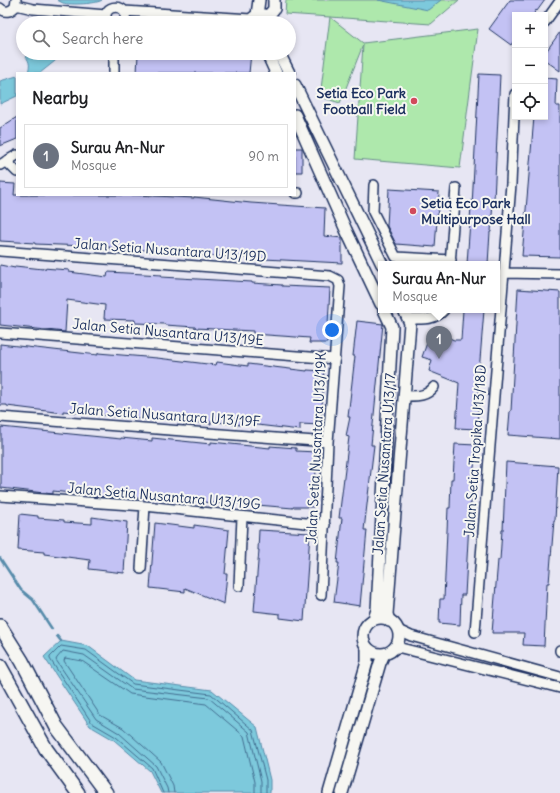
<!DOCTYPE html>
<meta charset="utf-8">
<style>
:root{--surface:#fff;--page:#f6f6f6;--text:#202124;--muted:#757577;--line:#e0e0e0;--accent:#1a73e8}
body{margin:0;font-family:Delius,sans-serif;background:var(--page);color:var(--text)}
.controls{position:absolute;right:12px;top:12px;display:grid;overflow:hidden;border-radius:0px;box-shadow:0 2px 6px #0003}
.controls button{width:36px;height:36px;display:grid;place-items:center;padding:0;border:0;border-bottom:1px solid var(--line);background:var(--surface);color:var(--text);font:20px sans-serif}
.you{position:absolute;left:332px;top:330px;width:14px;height:14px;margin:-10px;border:3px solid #fff;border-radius:50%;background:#1a73e8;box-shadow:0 0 0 6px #1a73e833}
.badge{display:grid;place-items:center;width:26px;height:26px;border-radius:50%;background:var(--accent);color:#fff;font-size:13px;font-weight:700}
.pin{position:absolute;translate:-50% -33px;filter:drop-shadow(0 1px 2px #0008)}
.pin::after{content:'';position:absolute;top:21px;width:14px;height:12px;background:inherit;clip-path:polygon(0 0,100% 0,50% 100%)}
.popup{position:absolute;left:378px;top:261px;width:122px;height:52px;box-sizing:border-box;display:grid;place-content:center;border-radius:0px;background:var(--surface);filter:drop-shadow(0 1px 3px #0005);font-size:13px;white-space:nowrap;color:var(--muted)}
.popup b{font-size:15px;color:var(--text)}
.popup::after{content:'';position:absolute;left:50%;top:100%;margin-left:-8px;border:8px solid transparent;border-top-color:var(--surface)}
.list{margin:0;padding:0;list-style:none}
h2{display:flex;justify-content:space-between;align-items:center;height:52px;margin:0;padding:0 16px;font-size:17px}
h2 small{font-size:13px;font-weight:400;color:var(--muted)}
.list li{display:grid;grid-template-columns:26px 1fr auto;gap:12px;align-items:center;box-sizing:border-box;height:64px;margin:0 8px 8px;padding:0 8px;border:1px solid var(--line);border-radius:0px}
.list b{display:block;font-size:15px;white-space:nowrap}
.list p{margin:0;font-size:13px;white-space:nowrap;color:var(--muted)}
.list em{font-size:13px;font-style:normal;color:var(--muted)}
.icon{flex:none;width:22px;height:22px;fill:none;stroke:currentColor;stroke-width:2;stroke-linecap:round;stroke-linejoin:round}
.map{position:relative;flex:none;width:560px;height:793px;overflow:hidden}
.search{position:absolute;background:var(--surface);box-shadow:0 2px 6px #0003;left:16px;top:16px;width:280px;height:44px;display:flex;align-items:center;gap:10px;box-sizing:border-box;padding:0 14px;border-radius:22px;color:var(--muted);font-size:15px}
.panel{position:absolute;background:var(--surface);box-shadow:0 2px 6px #0003;left:16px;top:72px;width:280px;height:124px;border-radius:0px}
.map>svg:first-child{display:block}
</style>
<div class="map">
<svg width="560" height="793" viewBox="0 0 560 793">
<rect width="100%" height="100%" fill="#e7e6f3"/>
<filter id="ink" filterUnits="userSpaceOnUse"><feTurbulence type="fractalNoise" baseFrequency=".025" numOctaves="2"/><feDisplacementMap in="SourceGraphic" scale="8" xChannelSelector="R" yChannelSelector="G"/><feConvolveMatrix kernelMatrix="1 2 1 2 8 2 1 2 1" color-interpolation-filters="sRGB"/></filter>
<g filter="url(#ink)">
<path fill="#aee8ac" stroke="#648c85" d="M286 0H459L431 24 330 17 363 43 478 29 460 168 355 159 363 45 340 103 320 97 330 17 285 14Z"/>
<path fill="#7dc9dc" stroke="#568baa" d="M57 0H102C97 4 70 5 63 3 61 2 59 1 57 0Z
M378 0H441L428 10Z
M29 53H60L55 61 40 73H24L28 72C30 66 30 62 26 57Z
M17 76V96L0 104V81Z
M61 641 88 646 134 680 212 690 257 727 270 780V793H161L150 771 114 740 90 726 44 657Z"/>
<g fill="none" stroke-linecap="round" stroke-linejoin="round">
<path stroke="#426d90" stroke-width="1" d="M163 793 152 768 116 737 92 723 50 659V657L61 646 86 650 133 684 211 694 253 730 266 780V793
M168 793 167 788 156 766 119 733 96 719 56 660 57 658 63 651 84 655 132 689 209 698 249 732 261 781V793
M174 793 173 786 161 762 123 728 100 715 64 661 65 658 82 661 130 694 206 704 244 736 255 782V793"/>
<path stroke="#568baa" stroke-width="2.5" d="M0 558 21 590 33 600 52 629
M57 636 61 641"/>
</g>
<path fill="#c3c2f4" stroke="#1b2f5e" d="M510 0H545L537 11 536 10 533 15H515V39L511 45 489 29Z
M560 32V71L545 60V53Z
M210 53H251L249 73H137L138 54 162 55V56L210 58Z
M479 74 500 75 494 200H493L491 232H490L488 264H467L471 206H472Z
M545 78 557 79 556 106H560V257L522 256 534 117H545Z
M17 117V139L0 146V128Z
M295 148H302V172H295Z
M0 183 15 184 14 195H136L194 198V197L251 203 325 208 324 236 342 238V263L264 259 246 258V257L188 255V253H171V252L149 251V250L110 249V247L35 244V243L0 241Z
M389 189 439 192 435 247 396 244 387 226Z
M0 265 15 268V266L43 269V268L69 270V272L107 277 108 272 162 275 161 277 252 282V283L282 285V286L330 288 327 343H309L310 338 253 334V331L195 328V327L165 325V324L135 323V320L104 319 105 305 67 300 65 332 0 325Z
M518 289 560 292V439L508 435 510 411H511Z
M463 310H484L479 372H480L477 429 456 428 459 383 429 371 432 360 422 357 428 340 439 343 442 335 454 340H461Z
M357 321 383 324 371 445H374L364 530H367L360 606 334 602 339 563H337L342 518H339L349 437 346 436 350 417H348L355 356H353Z
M0 344 98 355V353L157 358 216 365 217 362 248 366V364L307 371V370L324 371 321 425 300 424V430L240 423V425L211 421V424L152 418 151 420 63 411V413L7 406V405H0Z
M1 427 121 439V438L152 441V438L211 444V442L270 448V446L296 448V451L317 452 314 507H293V508L233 503V505L144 496V499L115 495V498L53 491V494L1 488Z
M455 444 476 445 471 504H470L465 595H461L460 625 439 623 440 599H444L448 508H450L451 479H453Z
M506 462 558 466 555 520H554L549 583H547L544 646 523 645 524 633H492L498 560H500L502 530H503Z
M20 514 38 516V518L64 520V522L92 524V517L127 522 124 573 89 569 90 560 44 554V552L18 550Z
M155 523 194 528V525L229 530 225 574H227L224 604 185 588V592L150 588Z
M259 530 310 533 304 621 280 618V614L254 611 259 550H258Z"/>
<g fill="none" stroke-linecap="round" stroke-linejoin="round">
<g stroke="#1b2f5e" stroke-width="12">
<path id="minor" d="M16 5 33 9 106 15
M0 8C5 13 10 12 15 7L16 0
M124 11 251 19
M545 22 560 1
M108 23C97 2 135 2 123 23
M114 73V53
M6 161 17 172
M0 165 17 155
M374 185 373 212 396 257 451 260
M295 193H298
M0 251 330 276 338 280 340 286 328 442 321 595
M450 264 456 188
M503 273 560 274
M408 319C422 319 434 321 444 310
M0 333 335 359
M404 396C417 396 426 397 434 387
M0 417 328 442
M0 496 145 506 325 525
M141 569 145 506
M239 586 242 517
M398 630 411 636 560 677
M475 632 511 184 515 94
M394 648H401L560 688
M560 651V650"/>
</g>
<g stroke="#1b2f5e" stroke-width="14">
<path id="major" d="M257 15 259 0
M268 16 274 9V0
M250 23C254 11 269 12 273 23
M267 53 276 73
M279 53 289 73
M295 85 382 264
M295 115 346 230 381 304
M363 636a18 18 0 1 1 36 0a18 18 0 1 1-36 0Z
M374 619 377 610 392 327 384 310
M389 621 387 614 410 323 404 310
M329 793 367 662V648
M342 793 380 663 384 654"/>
</g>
<g stroke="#1b2f5e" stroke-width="16">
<path id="highway" d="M0 626 22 661 56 726 106 793
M0 666 46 749 78 793"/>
</g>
<use href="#minor" stroke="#f6f6f2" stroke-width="9"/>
<use href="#major" stroke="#f6f6f2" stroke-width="11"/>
<use href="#highway" stroke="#f6f6f2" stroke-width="13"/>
</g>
</g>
<g fill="#d1495b" stroke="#f6f6f2" stroke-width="1.5">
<circle cx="414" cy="101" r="4"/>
<circle cx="413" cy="211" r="4"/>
</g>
<g text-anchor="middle" stroke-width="4" stroke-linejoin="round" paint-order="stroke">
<g font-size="14" font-weight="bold" fill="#1b2f5e" stroke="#f6f6f2" text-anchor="end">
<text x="406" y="98">Setia Eco Park<tspan x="406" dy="16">Football Field</tspan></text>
<text x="421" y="208" text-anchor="start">Setia Eco Park<tspan x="421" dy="16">Multipurpose Hall</tspan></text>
</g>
<g font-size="14" fill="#1b2f5e" stroke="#f6f6f2">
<text transform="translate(170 250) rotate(4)" y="5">Jalan Setia Nusantara U13/19D</text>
<text transform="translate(168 332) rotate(5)" y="5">Jalan Setia Nusantara U13/19E</text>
<text transform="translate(165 415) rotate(4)" y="5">Jalan Setia Nusantara U13/19F</text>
<text transform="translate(316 448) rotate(-87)" y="5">Jalan Setia Nusantara U13/19K</text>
<text transform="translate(475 451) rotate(-86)" y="5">Jalan Setia Tropika U13/18D</text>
<text transform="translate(384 464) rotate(-86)" y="5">Jalan Setia Nusantara U13/17</text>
<text transform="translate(164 496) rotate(5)" y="5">Jalan Setia Nusantara U13/19G</text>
</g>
</g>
</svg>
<div class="controls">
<button>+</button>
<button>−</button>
<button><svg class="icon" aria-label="locate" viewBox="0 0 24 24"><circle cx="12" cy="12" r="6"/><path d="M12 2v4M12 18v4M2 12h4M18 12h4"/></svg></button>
</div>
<div class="you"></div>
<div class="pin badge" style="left:439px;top:359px;background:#6b7280">1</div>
<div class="popup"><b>Surau An-Nur</b>Mosque</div>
<div class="search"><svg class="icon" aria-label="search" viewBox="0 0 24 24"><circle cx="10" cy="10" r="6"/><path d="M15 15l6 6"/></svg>Search here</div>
<section class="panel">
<h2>Nearby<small></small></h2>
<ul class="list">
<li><span class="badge" style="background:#6b7280">1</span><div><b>Surau An-Nur</b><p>Mosque</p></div><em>90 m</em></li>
</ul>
</section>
</div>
